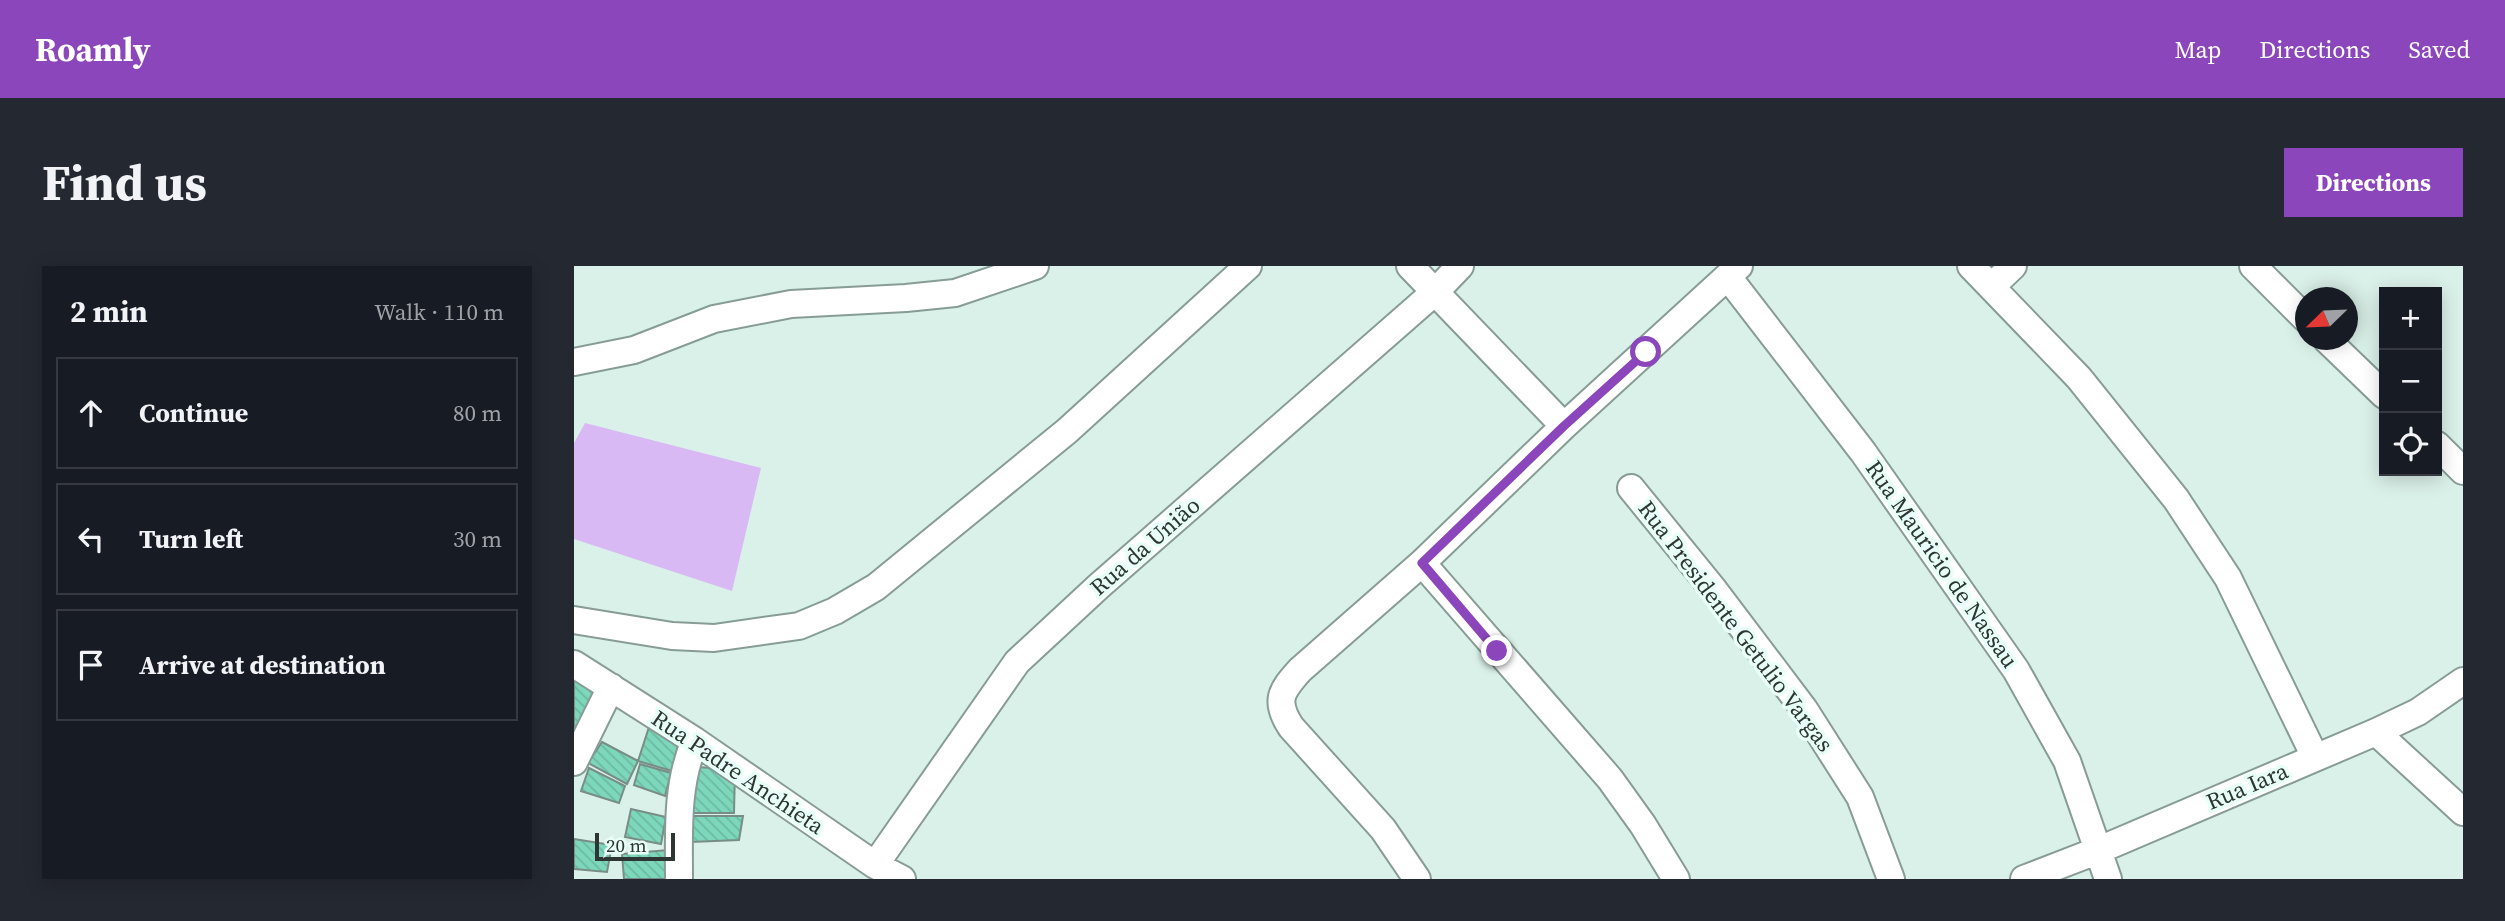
<!DOCTYPE html>
<meta charset="utf-8">
<style>
:root{--surface:#171b24;--page:#242831;--text:#f1f3f6;--muted:#9ea1a6;--line:#363941;--accent:#8a46ba}
body{margin:0;font-family:"Source Serif 4",serif;background:var(--page);color:var(--text)}
.controls{position:absolute;right:21px;top:21px;display:grid;overflow:hidden;border-radius:0px;box-shadow:0 4px 18px #0003}
.controls button{width:63px;height:63px;display:grid;place-items:center;padding:0;border:0;border-bottom:2px solid var(--line);background:var(--surface);color:var(--text);font:35px sans-serif}
.compass{position:absolute;left:1721px;top:21px;width:63px;height:63px;border-radius:50%;background:var(--surface);box-shadow:0 4px 18px #0003;rotate:247deg}
.scale{position:absolute;left:21px;bottom:18px;width:80px;box-sizing:border-box;padding-left:7px;border:4px solid #2e3633;border-top:0;font-size:19px;line-height:24px;white-space:nowrap;color:#2e3633;-webkit-text-stroke:5px #e7fff6;paint-order:stroke}
.stop{position:absolute;width:21px;height:21px;margin:-16px;border:5px solid #8a46ba;border-radius:50%;background:#fff}
.stop.end{background:#8a46ba;border-color:#fff;box-shadow:0 2px 7px #0008}
.list{margin:0;padding:0;list-style:none}
h2{display:flex;justify-content:space-between;align-items:center;height:91px;margin:0;padding:0 28px;font-size:30px}
h2 small{font-size:23px;font-weight:400;color:var(--muted)}
.list li{display:grid;grid-template-columns:46px 1fr auto;gap:21px;align-items:center;box-sizing:border-box;height:112px;margin:0 14px 14px;padding:0 14px;border:2px solid var(--line);border-radius:0px}
.list b{display:block;font-size:26px;white-space:nowrap}
.list em{font-size:23px;font-style:normal;color:var(--muted)}
.icon{flex:none;width:38px;height:38px;fill:none;stroke:currentColor;stroke-width:2;stroke-linecap:round;stroke-linejoin:round}
.map{position:relative;flex:none;width:1889px;height:613px;overflow:hidden;border-radius:0px}
header{display:flex;align-items:center;gap:42px;box-sizing:border-box;height:98px;padding:0 35px;background:var(--accent);color:#fff}
header strong{font-size:33px}
nav{display:flex;gap:38px;margin-inline-start:auto;font-size:24px}
.intro{display:flex;align-items:center;justify-content:space-between;box-sizing:border-box;height:168px;padding:0 42px}
h1{margin:0;font-size:49px}
.button{padding:18px 32px;border-radius:0px;background:var(--accent);color:#fff;font-size:24px;font-weight:700}
main{display:flex;gap:42px;padding:0 42px}
aside{flex:1;background:var(--surface);border-radius:0px;box-shadow:0 4px 18px #0003}
.map>svg:first-child{display:block}
</style>
<header>
<strong>Roamly</strong>
<nav><a>Map</a><a>Directions</a><a>Saved</a></nav>
</header>
<div class="intro"><h1>Find us</h1><a class="button">Directions</a></div>
<main>
<aside>
<h2>2 min<small>Walk · 110 m</small></h2>
<ul class="list">
<li><svg class="icon" aria-label="ahead" viewBox="0 0 24 24"><path d="M12 20V5M6 11l6-6 6 6"/></svg><div><b>Continue</b></div><em>80 m</em></li>
<li><svg class="icon" aria-label="left" viewBox="0 0 24 24"><path d="M17 20v-9H6M10 6l-5 5 5 5"/></svg><div><b>Turn left</b></div><em>30 m</em></li>
<li><svg class="icon" aria-label="arrive" viewBox="0 0 24 24"><path d="M6 21V4h12l-3 4 3 4H6"/></svg><div><b>Arrive at destination</b></div></li>
</ul>
</aside>
<div class="map">
<svg width="1889" height="613" viewBox="0 0 1889 613">
<defs>
<pattern id="building-back-hatch" width="6" height="6" patternUnits="userSpaceOnUse" patternTransform="scale(1.75)"><rect width="6" height="6" fill="#7cd7bb"/><path d="M-1 5l2 2M0 0l6 6M5-1l2 2" fill="none" stroke="#6cb9a1"/></pattern>
</defs>
<rect width="100%" height="100%" fill="#daf1e9"/>
<path fill="#d8b9f4" d="M11 157 187 202 158 325 0 273V177Z"/>
<path fill="url(#building-back-hatch)" stroke="#788d85" stroke-width="2" d="M4 411 29 429 0 468V416Z
M76 458 107 468 98 505 64 495Z
M28 476 64 495 53 518 14 497Z
M66 498 97 507 91 530 60 519Z
M120 501 161 503 160 547H116Z
M15 502 51 520 45 537 7 525Z
M57 543 92 551 87 578 51 571Z
M115 550H169L165 574 117 576Z
M0 573 38 579 33 606 0 603Z
M94 584 96 613H50L48 588Z"/>
<g fill="none" stroke-linecap="round" stroke-linejoin="round">
<g stroke="#879c94" stroke-width="30">
<path id="minor" d="M836 0 990 160
M1397 0 1505 112 1602 233 1654 312 1741 491
M1679 0 1731 52
M1154 11 1289 186 1442 404 1493 495 1534 613
M1418 20 1439 0
M1753 74 1810 129
M0 96 60 84 140 53 217 38 332 32 381 27 461 0
M1863 179 1889 205
M1057 222 1140 324 1230 443 1286 531 1317 613
M848 297 1036 513 1069 559 1102 613
M0 354 98 370 140 372 225 360 261 345 302 321 493 165 674 0
M0 398 121 475 301 599 328 613
M1802 466 1889 546
M0 496 37 421
M301 599 443 396 525 320 862 25 886 0
M105 613C105 567 102 518 121 475
M843 613 809 563 717 461C700 435 707 425 726 404L848 297 990 160 1165 0
M1450 613 1525 584 1802 466 1844 446 1889 415"/>
</g>
<use href="#minor" stroke="#fff" stroke-width="26"/>
</g>
<g fill="none" stroke-linecap="round" stroke-linejoin="round">
<path stroke="#8a46ba" stroke-width="9" d="M923 385 848 297 990 160 1072 86"/>
</g>
<g text-anchor="middle" stroke-width="7" stroke-linejoin="round" paint-order="stroke">
<g font-size="23" fill="#2e3633" stroke="#e7fff6">
<text transform="translate(571 280) rotate(-41)" y="8">Rua da União</text>
<text transform="translate(1368 298) rotate(55)" y="8">Rua Mauricio de Nassau</text>
<text transform="translate(1162 360) rotate(53)" y="8">Rua Presidente Getulio Vargas</text>
<text transform="translate(164 506) rotate(34)" y="8">Rua Padre Anchieta</text>
<text transform="translate(1673 520) rotate(-23)" y="8">Rua Iara</text>
</g>
</g>
</svg>
<div class="controls">
<button>+</button>
<button>−</button>
<button><svg class="icon" aria-label="locate" viewBox="0 0 24 24"><circle cx="12" cy="12" r="6"/><path d="M12 2v4M12 18v4M2 12h4M18 12h4"/></svg></button>
</div>
<svg class="compass" viewBox="-18 -18 36 36"><path d="M0-13l5 13h-10z" fill="#e53935"/><path d="M0 13l5-13h-10z" fill="#9ea1a6"/></svg>
<div class="scale">20 m</div>
<div class="stop" style="left:1072px;top:86px"></div>
<div class="stop end" style="left:923px;top:385px"></div>
</div>
</main>
